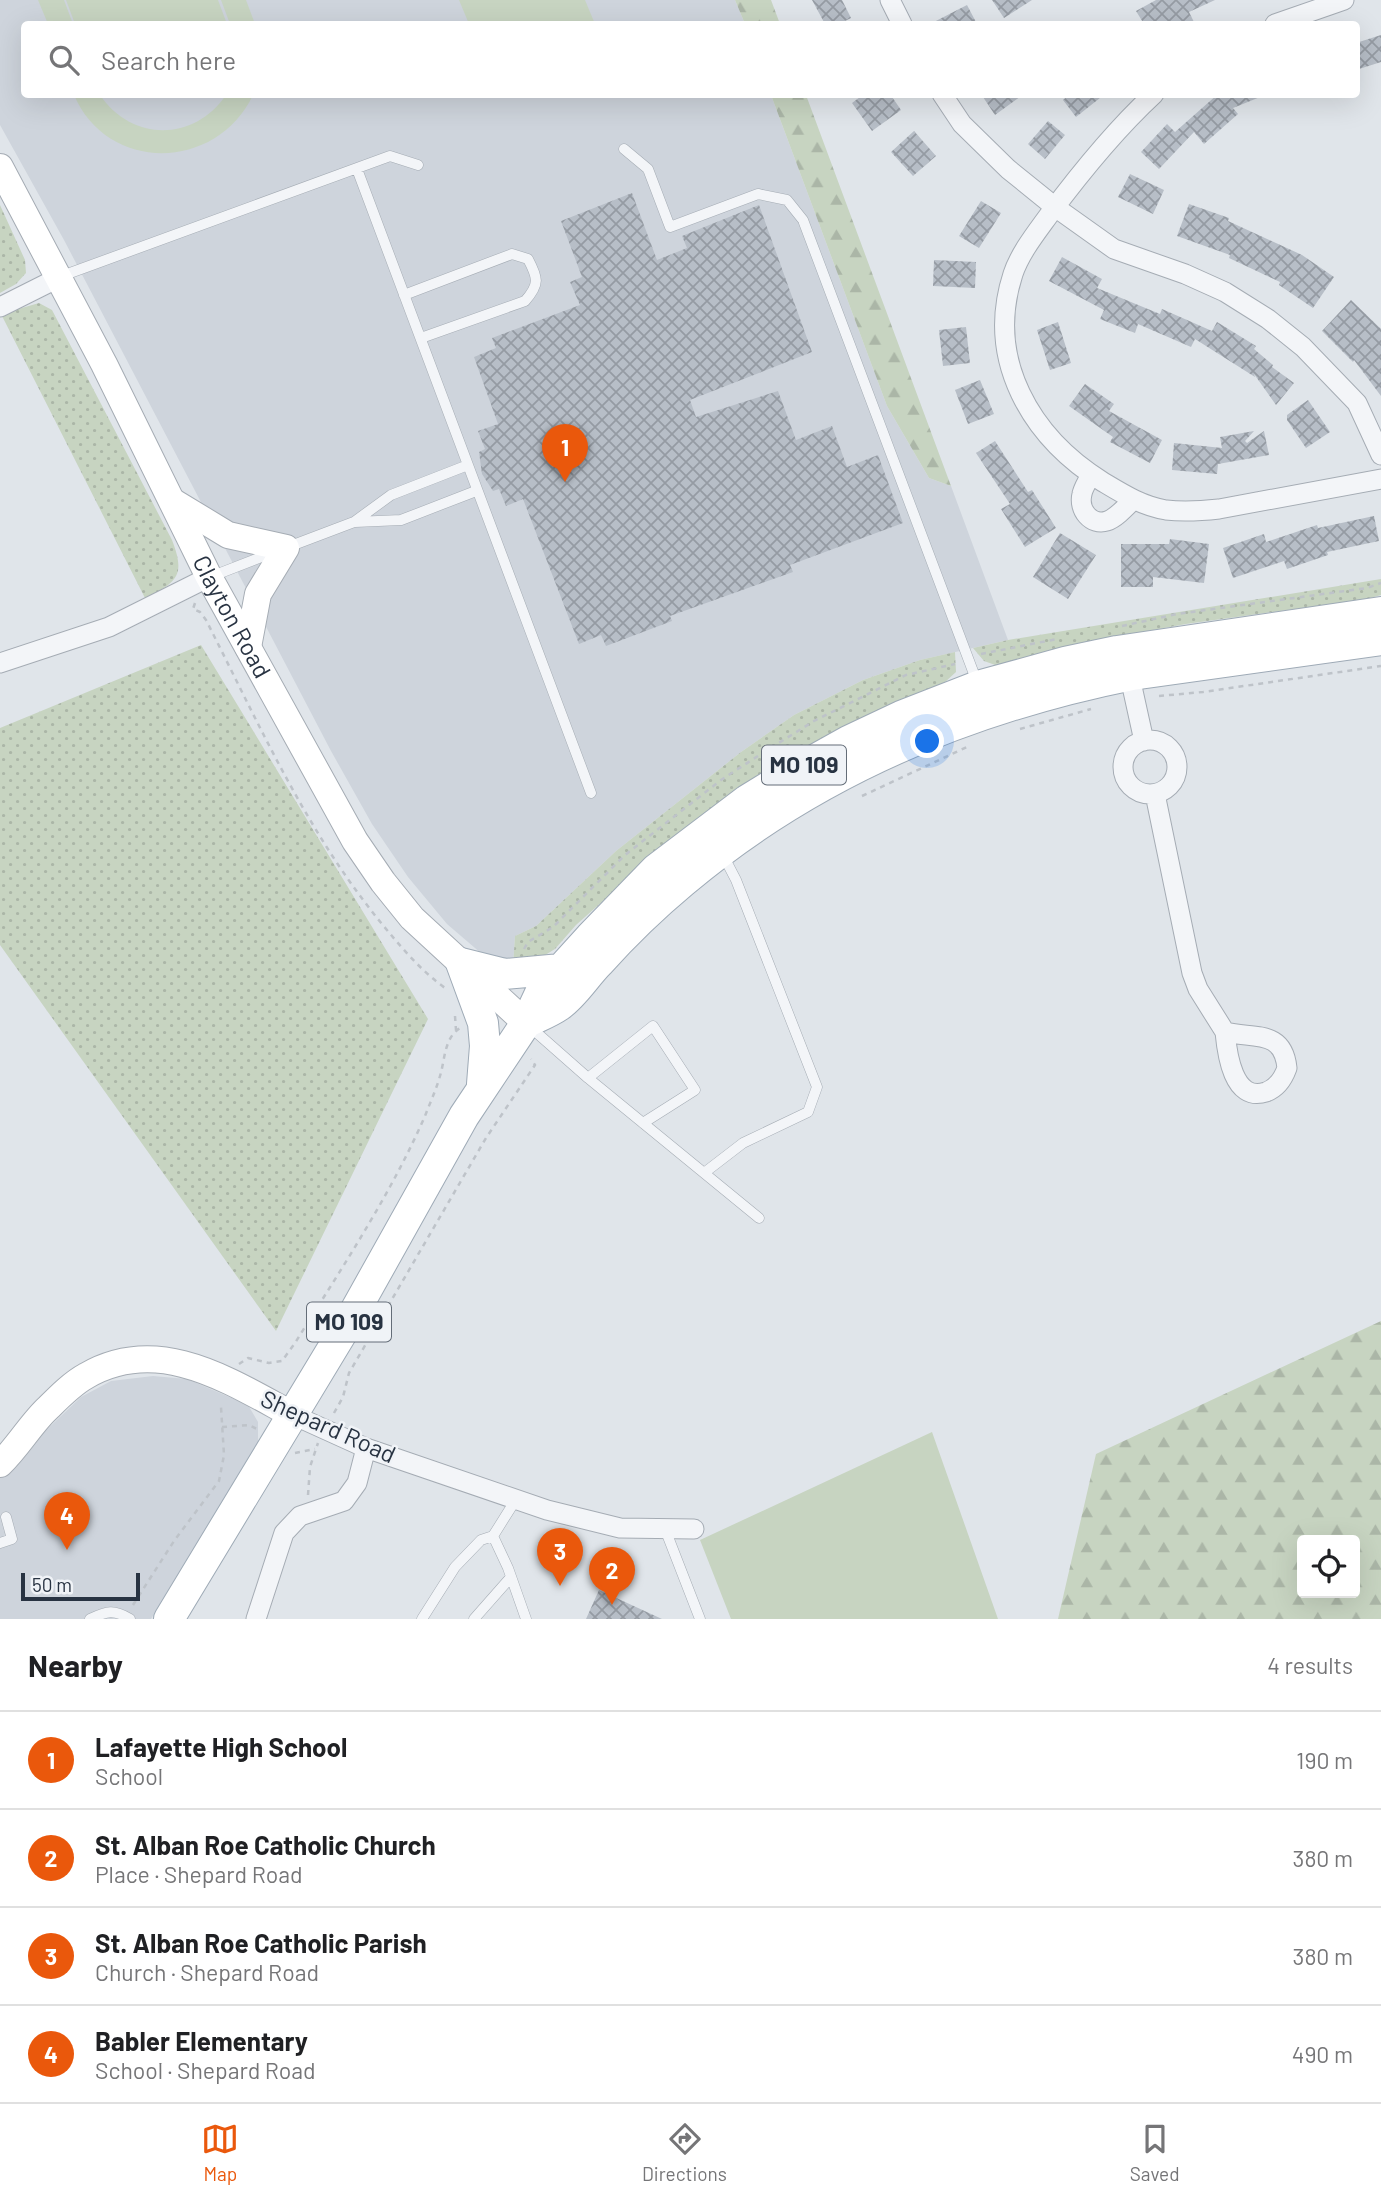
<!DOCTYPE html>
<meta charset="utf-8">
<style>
:root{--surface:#fff;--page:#f2f2f2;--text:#202124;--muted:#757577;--line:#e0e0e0;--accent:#ea580c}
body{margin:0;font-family:Barlow,sans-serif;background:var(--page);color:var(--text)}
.controls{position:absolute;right:21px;bottom:21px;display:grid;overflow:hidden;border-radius:7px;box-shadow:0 7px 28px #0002}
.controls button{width:63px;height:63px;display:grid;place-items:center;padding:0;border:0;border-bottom:2px solid var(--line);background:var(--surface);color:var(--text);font:35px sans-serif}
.scale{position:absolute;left:21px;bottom:18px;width:119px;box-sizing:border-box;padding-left:7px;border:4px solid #283342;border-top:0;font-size:19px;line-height:24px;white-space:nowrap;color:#283342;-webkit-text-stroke:5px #f0f3f7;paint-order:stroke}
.you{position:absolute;left:928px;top:742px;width:24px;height:24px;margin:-18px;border:5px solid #fff;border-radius:50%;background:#1a73e8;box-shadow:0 0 0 10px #1a73e833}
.badge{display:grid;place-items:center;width:46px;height:46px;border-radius:50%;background:var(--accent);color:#fff;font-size:23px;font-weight:700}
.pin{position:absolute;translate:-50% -58px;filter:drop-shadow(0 2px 4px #0008)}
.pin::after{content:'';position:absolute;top:37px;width:24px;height:21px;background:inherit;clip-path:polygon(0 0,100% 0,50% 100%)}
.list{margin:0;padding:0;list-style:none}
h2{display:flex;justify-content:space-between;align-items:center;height:91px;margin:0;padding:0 28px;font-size:30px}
h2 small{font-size:23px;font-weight:400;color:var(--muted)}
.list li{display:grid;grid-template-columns:46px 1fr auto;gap:21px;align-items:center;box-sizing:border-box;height:98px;padding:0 28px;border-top:2px solid var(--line)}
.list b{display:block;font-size:26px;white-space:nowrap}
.list p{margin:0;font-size:23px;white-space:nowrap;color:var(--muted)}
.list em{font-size:23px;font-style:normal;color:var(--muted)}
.icon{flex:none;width:38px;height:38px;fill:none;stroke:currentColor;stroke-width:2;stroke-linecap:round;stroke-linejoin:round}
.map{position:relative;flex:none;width:1381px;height:1619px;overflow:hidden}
.search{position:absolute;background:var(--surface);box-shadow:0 7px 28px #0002;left:21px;right:21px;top:21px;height:77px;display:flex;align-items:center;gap:18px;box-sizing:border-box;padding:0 24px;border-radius:7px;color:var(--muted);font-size:26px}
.sheet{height:483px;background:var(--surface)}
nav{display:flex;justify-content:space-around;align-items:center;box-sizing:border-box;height:98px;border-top:2px solid var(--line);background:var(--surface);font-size:19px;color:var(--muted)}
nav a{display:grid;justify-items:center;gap:4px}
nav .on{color:var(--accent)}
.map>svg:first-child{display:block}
</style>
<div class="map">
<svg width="1381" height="1619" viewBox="0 0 1381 1619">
<defs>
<pattern id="grass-dots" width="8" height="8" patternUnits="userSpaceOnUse" patternTransform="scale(1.75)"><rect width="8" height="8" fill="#c7d4c1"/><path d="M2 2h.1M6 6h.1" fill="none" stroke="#abb6a7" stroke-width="1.8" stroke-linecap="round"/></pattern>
<pattern id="forest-firs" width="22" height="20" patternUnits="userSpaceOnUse" patternTransform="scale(1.75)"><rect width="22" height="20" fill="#c7d4c1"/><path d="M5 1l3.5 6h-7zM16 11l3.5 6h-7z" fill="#abb6a7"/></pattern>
<pattern id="building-cross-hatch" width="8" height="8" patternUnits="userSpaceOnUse" patternTransform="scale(1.75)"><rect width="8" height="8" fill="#b7bec7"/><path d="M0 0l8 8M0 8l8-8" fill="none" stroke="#959ba3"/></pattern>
</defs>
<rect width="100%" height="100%" fill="#e0e5ea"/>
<path fill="#ced4dc" d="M0 0H735L745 24H24V94L771 95 887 406 929 478 951 486 1008 640 920 660 863 680 794 715 741 752 616 851 536 926 515 936 513 966 489 960 447 924 408 877 372 824 331 751 64 240 0 125Z
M153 1376 187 1379 248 1405 258 1422V1442L151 1619H0V1474L81 1397 111 1381Z"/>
<path fill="url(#grass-dots)" d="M0 205 25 260 26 273 16 284 0 293Z
M39 303 52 310 172 540C186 576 177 582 145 598L1 314Z
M1381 579V595L1367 599 1186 624 1115 637 998 666 984 661 973 648 1008 640Z
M201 645 428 1019 276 1331 0 945V728Z
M955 652 956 672 944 683 621 885 576 925 555 949 537 960 513 966 515 936 536 926 616 851 741 752 794 715 863 680 920 660Z"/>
<path fill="url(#forest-firs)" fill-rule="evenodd" d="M735 0H771L780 24H745Z
M771 95H806L951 486 929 478 887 406Z
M1381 1321V1619H1058L1096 1454ZM1355 1540V1593H1302V1540Z"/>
<path fill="#c7d4c1" d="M38 0H64L73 24H48Z
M66 0H218L227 24H75Z
M221 0H246L255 24H230Z
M459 0H585L595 24H469Z
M74 95H100C132 142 194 142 226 95H253C217 171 108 174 74 95Z
M932 1432 998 1619H731L700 1540Z"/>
<path fill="url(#building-cross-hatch)" d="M812 0H842L851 18 839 24H825Z
M992 0H1032L1004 18Z
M1156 0H1215L1189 12 1195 24H1144L1136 11Z
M967 5 977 24H930Z
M1381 35V62L1356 70V43Z
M864 94H890L901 110 872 131 852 103Z
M981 94H1024L995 115Z
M1070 94H1105L1076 117 1063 100Z
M1218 94 1265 95 1233 108 1238 114 1204 144 1194 132 1159 169 1141 152 1167 124 1175 132Z
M1048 121 1065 135 1045 159 1028 144Z
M914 131 936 156 913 176 891 152Z
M1130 174 1164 190 1153 214 1118 197Z
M632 193 657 260 687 248 682 236 759 205 812 352 690 400 696 417 778 391 796 440 832 426 847 467 878 455 903 523 790 565 793 572 670 616 672 621 606 646 601 635 579 644 523 499 506 506 499 489 493 491 482 474 479 452 485 449 478 431 498 424 474 357 496 348 492 338 580 305 570 282 582 277 561 221Z
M981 201 1001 213 979 248 959 236Z
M1189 204 1229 218 1228 221 1302 255 1334 277 1313 308 1279 285 1280 282 1229 258 1230 255 1177 236Z
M1062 257 1102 279 1097 288 1160 314 1162 309 1212 331 1217 322 1256 346 1254 349 1273 365 1272 367 1294 383 1276 405 1254 374 1255 377 1195 339 1191 347 1138 324 1135 333 1100 319 1104 310 1049 281Z
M934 260 976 262 975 288 933 286Z
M1351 300 1381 329V396L1354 360 1353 362 1322 331Z
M1058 322 1071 363 1050 370 1037 330Z
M966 327 970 363 943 366 939 330Z
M980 380 994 414 968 424 955 390Z
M1085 384 1114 404 1109 411 1162 440 1150 463 1110 442 1113 437 1069 406Z
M1308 400 1330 432 1306 448 1287 420V415Z
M1254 431 1245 441 1247 443 1264 431 1269 455 1218 464 1217 474 1172 470 1174 443 1222 448 1220 437Z
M995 441 1028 492 1032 490 1056 528 1025 547 1001 509 1010 504 976 453Z
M1374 516 1379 541 1327 552 1328 555 1287 569 1284 561 1233 578 1223 548 1264 534 1266 542 1317 525 1318 528Z
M1060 533 1096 555 1068 599 1033 577Z
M1170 539 1209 544 1204 583 1153 577V587H1121V544H1169Z
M599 1590 662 1619H586Z"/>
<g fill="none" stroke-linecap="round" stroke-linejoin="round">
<g stroke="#a5acb4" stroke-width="11">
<path id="lane" d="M624 149 648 169 670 227 758 194 787 200 803 220 977 682
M357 169 591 793
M59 277 390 156 418 165
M404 295 512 254 528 259C538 278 540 284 525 301L421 338
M355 522 401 520 476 491
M288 547 354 522 391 495 468 465
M210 577 274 552
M529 1026 588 1078 759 1218
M588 1078 653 1026 695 1090 643 1123
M704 1173 743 1143 808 1112 817 1087 736 880 723 855
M665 1529 700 1619
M493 1536 508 1568 526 1619
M0 1543 12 1539 6 1517
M90 1619C107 1611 114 1609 130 1619
M422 1619 455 1567 481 1540 493 1536 515 1501
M474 1619 511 1577"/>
</g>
<g stroke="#a5acb4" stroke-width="21">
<path id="street" d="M890 0 902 24
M1275 24 1344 0
M942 94 962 124 1008 169 1055 207 1114 249 1185 274 1225 292 1268 319 1303 347 1357 403 1381 455
M1154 94C1114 131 1081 172 1049 215 1036 233 1020 253 1013 274 985 360 1031 437 1103 482 1123 494 1142 506 1166 510 1183 512 1201 511 1219 509L1381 479
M0 307 58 278
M1091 474C1088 481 1083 488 1082 494 1078 510 1091 526 1107 521 1116 518 1126 507 1133 500
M0 663 109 627 209 577
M1132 675 1133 691 1144 741
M1123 767a27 27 0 1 1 54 0a27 27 0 1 1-54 0Z
M1155 794 1192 973 1198 989 1225 1032
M1225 1032C1254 1039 1283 1029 1287 1068 1283 1079 1277 1088 1266 1092 1233 1103 1227 1053 1225 1032Z
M291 1414 366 1448 547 1510 620 1528 694 1529
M256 1619 284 1533 300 1516 344 1501 357 1483 366 1448"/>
</g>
<g stroke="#a5acb4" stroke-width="28">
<g id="secondary">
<path id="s1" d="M0 167 104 364 209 577 355 841 383 882 412 918 526 1023"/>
<path d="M172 501 228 535 286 548 258 594 248 647"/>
<path d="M0 1464C18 1447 32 1422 49 1407 60 1396 73 1383 86 1376 158 1334 228 1380 291 1414"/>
</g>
</g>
<g stroke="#9eaab6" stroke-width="32">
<path id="primary" d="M461 963 483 1023 485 1046 482 1084
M461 963 505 974 561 969
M526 1023C537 1017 549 1013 559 1006 574 996 586 976 599 963 625 934 653 907 683 882 812 773 968 708 1132 675L1381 640
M169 1619 351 1318 464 1116 526 1023 541 991 590 937 656 869 747 800 796 770 848 741 901 716 978 686 1065 662 1117 651 1381 612"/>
</g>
<path stroke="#bec3c9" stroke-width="2.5" stroke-dasharray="5 5" stroke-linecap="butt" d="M195 603 193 609 200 612 206 620C259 724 307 833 382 924 401 947 420 970 445 988
M1122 626 1177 614 1367 588 1381 583
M981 654 1057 639
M1159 696 1203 692 1381 666
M1020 729 1091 709
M862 796 967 747
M524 949 528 942 553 927 625 855 721 780 761 754 814 721 906 675 955 664
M455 1016 456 1030
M239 1364 248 1358 269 1363 282 1361 295 1343C341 1269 390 1196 425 1116 430 1103 436 1090 440 1076 445 1060 444 1038 460 1028
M334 1413 343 1397 349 1373 486 1138 535 1065 531 1059
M222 1427 249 1425 257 1429
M295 1453 315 1449
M308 1495 310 1467 318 1443
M133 1605 174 1541 219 1481 224 1455 221 1407 223 1403"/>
<use href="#lane" stroke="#f3f5f8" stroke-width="10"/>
<use href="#street" stroke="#f3f5f8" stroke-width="19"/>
<use href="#secondary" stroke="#fff" stroke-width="26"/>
<use href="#primary" stroke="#fff" stroke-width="30"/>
</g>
<g text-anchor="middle" stroke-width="5" stroke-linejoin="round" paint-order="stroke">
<g fill="#f0f3f7" stroke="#646d78" stroke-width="2">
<rect x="762" y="745.5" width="84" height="39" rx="5"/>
<rect x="307" y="1302.5" width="84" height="39" rx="5"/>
</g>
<g font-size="23" font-weight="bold" fill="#283342">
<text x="804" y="773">MO 109</text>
<text x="349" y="1330">MO 109</text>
</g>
<g font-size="24" fill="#283342" stroke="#f0f3f7">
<text dy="8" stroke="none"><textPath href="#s1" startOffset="506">Clayton Road</textPath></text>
<text transform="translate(328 1427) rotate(24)" y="8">Shepard Road</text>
</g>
</g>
</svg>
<div class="controls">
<button><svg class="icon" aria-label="locate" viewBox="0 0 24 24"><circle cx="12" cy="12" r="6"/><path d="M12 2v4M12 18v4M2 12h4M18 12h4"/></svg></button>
</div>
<div class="scale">50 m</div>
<div class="you"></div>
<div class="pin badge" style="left:565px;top:482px">1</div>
<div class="pin badge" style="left:612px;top:1605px">2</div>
<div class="pin badge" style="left:560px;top:1586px">3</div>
<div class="pin badge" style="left:67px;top:1550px">4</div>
<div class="search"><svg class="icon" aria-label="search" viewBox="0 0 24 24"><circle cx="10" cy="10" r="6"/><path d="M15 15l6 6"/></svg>Search here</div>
</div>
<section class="sheet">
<h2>Nearby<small>4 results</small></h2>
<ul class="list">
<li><span class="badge">1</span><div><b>Lafayette High School</b><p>School</p></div><em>190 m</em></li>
<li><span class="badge">2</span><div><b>St. Alban Roe Catholic Church</b><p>Place · Shepard Road</p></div><em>380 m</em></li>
<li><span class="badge">3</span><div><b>St. Alban Roe Catholic Parish</b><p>Church · Shepard Road</p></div><em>380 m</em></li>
<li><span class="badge">4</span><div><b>Babler Elementary</b><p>School · Shepard Road</p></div><em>490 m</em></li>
</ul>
</section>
<nav>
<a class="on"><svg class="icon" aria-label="map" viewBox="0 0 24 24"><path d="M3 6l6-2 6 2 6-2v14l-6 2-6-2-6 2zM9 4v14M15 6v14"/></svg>Map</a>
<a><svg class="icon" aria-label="directions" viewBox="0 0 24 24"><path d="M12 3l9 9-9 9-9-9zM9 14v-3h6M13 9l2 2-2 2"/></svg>Directions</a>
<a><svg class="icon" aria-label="saved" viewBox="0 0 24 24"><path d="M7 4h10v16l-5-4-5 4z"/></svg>Saved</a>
</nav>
